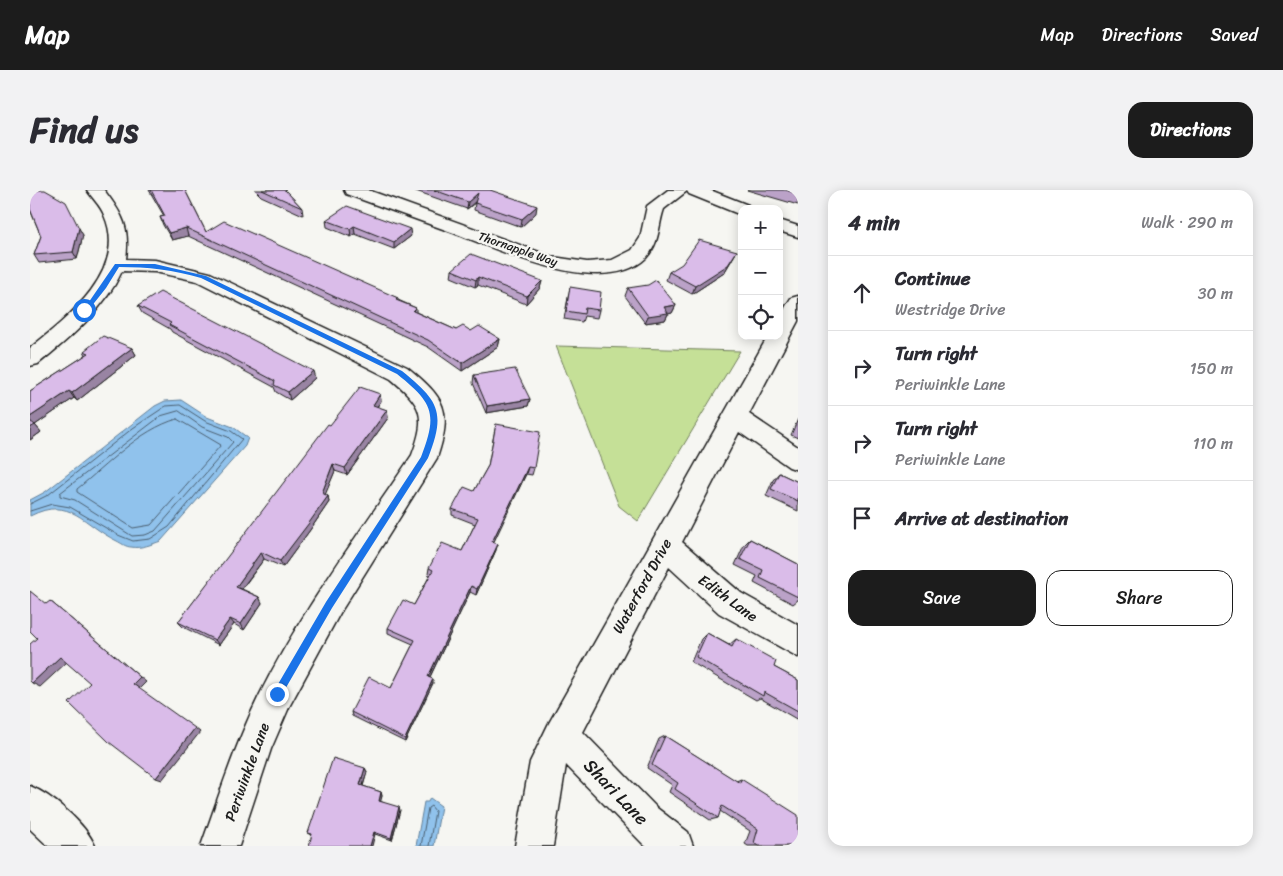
<!DOCTYPE html>
<meta charset="utf-8">
<style>
:root{--surface:#fff;--page:#f2f2f3;--text:#2b2b33;--muted:#7c7c81;--line:#e1e1e2;--accent:#1c1c1c}
body{margin:0;font-family:Sriracha,sans-serif;background:var(--page);color:var(--text)}
.controls{position:absolute;right:15px;top:15px;display:grid;overflow:hidden;border-radius:10px;box-shadow:0 2px 12px #0003}
.controls button{width:45px;height:45px;display:grid;place-items:center;padding:0;border:0;border-bottom:1px solid var(--line);background:var(--surface);color:var(--text);font:25px sans-serif}
.stop{position:absolute;width:15px;height:15px;margin:-11px;border:4px solid #1a73e8;border-radius:50%;background:#fff}
.stop.end{background:#1a73e8;border-color:#fff;box-shadow:0 1px 5px #0008}
.list{margin:0;padding:0;list-style:none}
h2{display:flex;justify-content:space-between;align-items:center;height:65px;margin:0;padding:0 20px;font-size:21px}
h2 small{font-size:16px;font-weight:400;color:var(--muted)}
.list li{display:grid;grid-template-columns:32px 1fr auto;gap:15px;align-items:center;box-sizing:border-box;height:75px;padding:0 20px;border-top:1px solid var(--line)}
.list b{display:block;font-size:19px;white-space:nowrap}
.list p{margin:0;font-size:16px;white-space:nowrap;color:var(--muted)}
.list em{font-size:16px;font-style:normal;color:var(--muted)}
.actions{display:flex;gap:10px;padding:15px 20px}
.actions a{flex:1;padding:11px 0;border:1px solid var(--accent);border-radius:15px;text-align:center;font-size:18px;color:var(--accent)}
.actions .main{background:var(--accent);color:#fff}
.icon{flex:none;width:28px;height:28px;fill:none;stroke:currentColor;stroke-width:2;stroke-linecap:round;stroke-linejoin:round}
.map{position:relative;flex:none;width:768px;height:656px;overflow:hidden;border-radius:15px}
header{display:flex;align-items:center;gap:30px;box-sizing:border-box;height:70px;padding:0 25px;background:var(--accent);color:#fff}
header strong{font-size:24px}
nav{display:flex;gap:28px;margin-inline-start:auto;font-size:18px}
.intro{display:flex;align-items:center;justify-content:space-between;box-sizing:border-box;height:120px;padding:0 30px}
h1{margin:0;font-size:35px}
.button{padding:12px 22px;border-radius:15px;background:var(--accent);color:#fff;font-size:18px;font-weight:700}
main{display:flex;gap:30px;padding:0 30px}
aside{flex:1;background:var(--surface);border-radius:15px;box-shadow:0 2px 12px #0003}
.map>svg:first-child{display:block}
</style>
<header>
<strong>Map</strong>
<nav><a>Map</a><a>Directions</a><a>Saved</a></nav>
</header>
<div class="intro"><h1>Find us</h1><a class="button">Directions</a></div>
<main>
<div class="map">
<svg width="768" height="656" viewBox="0 0 768 656">
<rect width="100%" height="100%" fill="#f6f6f2"/>
<filter id="ink" filterUnits="userSpaceOnUse"><feTurbulence type="fractalNoise" baseFrequency=".02" numOctaves="2"/><feDisplacementMap in="SourceGraphic" scale="10" xChannelSelector="R" yChannelSelector="G"/><feConvolveMatrix kernelMatrix="1 2 1 2 8 2 1 2 1" color-interpolation-filters="sRGB"/></filter>
<g filter="url(#ink)">
<path fill="#c5e097" stroke="#707e5a" d="M526 156 710 161 608 331 589 316Z"/>
<path fill="#90c2ec" stroke="#628099" d="M151 210 177 227 203 237 218 248 215 256 131 351C122 354 111 359 101 357 96 357 91 353 87 351 53 335 41 305 0 326V310L15 302 125 216 135 211Z
M400 608 411 616 404 656H386L394 612H398Z"/>
<g fill="none" stroke-linecap="round" stroke-linejoin="round">
<path stroke="#4a5e6f" stroke-width="1" d="M149 221 172 237 198 247 203 252 125 341 115 345 102 346 45 310 30 306V303L131 226Z
M147 229 191 255 121 335 103 338 47 302V299C77 275 109 240 147 229Z
M0 314 18 305 103 238 136 216 150 215 175 231 201 241 212 249 139 337 120 349 103 351 88 345 40 317 22 314 0 321
M391 656 398 618 401 616 405 621 399 656"/>
<g stroke="#1c1c1c" stroke-width="3">
<path id="minor" d="M57 0H74C93 25 100 37 96 69L125 70 180 83 377 177C415 208 423 220 407 268L310 423 260 515 241 559 209 656H171C189 606 205 555 228 508 270 422 329 344 382 265 397 225 392 215 361 189L167 91 125 82 92 81C74 120 40 148 8 174L0 176V158C38 128 99 80 74 25 71 16 62 8 57 0Z
M314 0H338L523 67 557 72 582 70 602 60 610 48 617 16 638 0H680L718 15 720 19H712V24L706 23 659 4 657 1 634 19C628 36 630 53 616 68 574 109 469 60 424 43 388 30 352 17 316 4Z
M749 30 768 36V47L749 41Z
M768 106V131L719 224 768 257V280L759 277 709 242 652 352 711 403 768 435V467L689 423 639 377 553 542 627 618 658 642 663 656H615L536 575 523 656H485L500 572 519 533 738 146H749C749 130 752 121 761 108Z
M0 596C22 605 56 634 65 656H18L0 639Z"/>
</g>
<use href="#minor" fill="#f6f6f2" fill-rule="evenodd"/>
</g>
<path fill="#bba2c8" stroke="#1c1c1c" d="M0 0 53 45 47 69 9 73 4 65 11 46 1 22 0 21Z
M119 0H155L176 42 368 108V110L386 118V122L426 140 441 141 470 149 468 157 432 181 398 157 158 46 142 50 133 35 130 27 134 26Z
M225 0H255L272 18 273 25 231 6Z
M383 0H460L506 23 491 37 444 20 445 13 437 19Z
M717 0H768V15Z
M296 30 381 46 364 59 325 44 321 47 297 37Z
M707 61 694 83 662 104 636 90 639 82Z
M422 80 512 91 510 98 496 114 448 95 445 97 421 87Z
M540 97 569 120 567 128 554 126 552 132 534 129Z
M598 98 646 115 642 123 638 124 635 130 615 133 595 106Z
M108 116 285 188 260 210 246 202 244 197 142 142 140 139 112 123Z
M102 158 106 165 47 211 44 208 5 235 11 242 0 250V201L56 165 54 161Z
M444 185 500 209 498 216 456 223 443 193Z
M350 204 351 211 347 217 357 220 358 228 317 285 305 281 295 304 298 306 299 312 280 340 253 377 234 369 212 399 229 407 232 413 214 440 204 434 189 455 153 437 148 432 300 235Z
M768 229V248L761 245Z
M466 234 504 278 502 285 496 284 463 352 466 360 446 405 440 402 400 487 403 493 375 552 322 526 321 522 361 498 383 454 358 443V438L384 415 400 385 398 384 399 378 432 361 445 334 422 325V319L444 301 458 276Z
M749 283 768 292V321L736 306 743 290Z
M720 349 768 374V410L763 414 724 393 727 386 705 375 714 355Z
M677 443 699 455 706 449 744 477 768 490V530L730 508 726 510 661 472 671 449Z
M635 546 706 591 711 589 768 656H718L715 654 720 641 690 621 688 628 680 630 639 602 642 595 617 578 629 549Z
M335 578 337 582 333 596 351 602 352 606 350 611 370 620 362 650 345 644 282 645 278 643Z"/>
<path fill="#9984a3" stroke="#1c1c1c" d="M448 3 447 10 437 19 438 12Z
M507 16 506 23 491 37 492 29Z
M324 36 325 44 321 47 320 39Z
M49 38 53 45 47 69 43 62Z
M156 38 158 46 142 50 139 43Z
M380 39 381 46 364 59V52Z
M707 61 694 83 662 104 665 96Z
M448 87V95L445 97 446 90Z
M512 91 510 98 496 114 497 106Z
M646 115 642 123 638 124 635 130 615 133 618 126 634 117Z
M470 149 468 157 432 181V173Z
M102 158 106 165 47 211 42 203Z
M283 181 285 188 260 210 258 202Z
M39 201 44 208 5 235 11 242 0 250V227Z
M350 204 351 211 343 222V215Z
M500 209 498 216 456 223 457 216Z
M357 220 358 228 317 285 315 278Z
M303 274 305 281 293 310 292 303Z
M498 277 496 284 461 358 462 352Z
M298 306 299 312 280 340 253 377 250 371Z
M468 354 466 360 446 405 447 399Z
M231 362 234 369 209 402 206 397Z
M441 396 440 402 398 491V487Z
M229 407 232 413 214 440 211 434Z
M20 411 116 492 109 499 103 494Z
M200 429 204 434 189 455 185 450Z
M30 467 37 472 10 497 2 493Z
M403 489V493L375 552V549Z
M165 538 170 542 132 590 126 588Z
M335 578 337 582 332 599 330 595Z
M351 602 352 606 350 614 349 611Z
M369 617 370 620 362 650 361 648Z
M344 642 345 644 342 656H340Z"/>
<path fill="#dabce9" stroke="#1c1c1c" d="M0 0H15L36 12 49 38 43 62 4 65 11 46 0 19Z
M121 0H155L176 42 194 31 368 108 366 110 386 118 383 121 426 140 433 136 441 141 449 136 470 149 432 173 398 150 156 38 139 43 130 27 135 26Z
M232 0H255L272 18Z
M404 0H460L507 16 492 29 445 13 448 3 438 12Z
M756 0H768V4Z
M317 16 380 39 364 52 324 36 320 39 296 30Z
M669 50 707 61 698 75 665 96 639 82 652 74Z
M441 64 512 91 497 106 448 87 446 90 422 80Z
M626 90 646 115 634 117 638 123 618 126 598 98 618 95Z
M540 97 571 102 569 120 555 118 554 124 536 121Z
M130 102 283 181 258 202 244 195 245 191 139 135 141 133 108 116Z
M73 146 102 158 42 203 39 201 0 227V201L59 163 54 161Z
M485 179 500 209 457 216 444 185Z
M330 197 350 204 343 215 357 220 315 278 303 274 292 303 298 306 279 333 250 371 231 362 206 397 229 407 211 434 200 429 185 450 148 432 298 234 300 235Z
M0 231 5 235 0 238Z
M466 234 510 242 504 278 498 277 462 352 468 354 447 399 441 396 398 487 403 489 375 549 321 522 339 487 361 498 385 450 358 438 373 410 384 415 403 380 399 378 412 353 432 361 448 328 422 319 434 297 444 301 458 276Z
M749 283 768 292V311L741 299Z
M720 349 768 374V407L730 388 733 380 710 369Z
M0 401 16 414 20 411 110 487 103 494 165 538 126 588 79 552 39 513 60 493 30 467 2 493 0 491V454L7 448 0 441Z
M677 443 702 457 706 449 746 471 744 477 768 490V521L734 502 733 506 666 467Z
M635 546 710 593 711 589 768 625V656H728L724 653 728 639 692 616 688 628 645 599 648 593 622 575Z
M303 568 335 578 330 595 351 602 349 611 369 617 361 648 344 642 340 656H279L282 644 278 643Z"/>
</g>
<path fill="#1a73e8" d="M85 74H125L176 86 372 181C409 211 416 222 398 268L302 418 250 508 247 509 242 504 244 501 296 412 391 267C408 223 403 213 367 184L171 88C144 80 118 77 89 77L76 98 57 122H52Z"/>
<g text-anchor="middle" stroke-width="5" stroke-linejoin="round" paint-order="stroke">
<g font-size="12" fill="#1c1c1c" stroke="#f6f6f2">
<text transform="translate(488 59) rotate(19)" y="4">Thornapple Way</text>
</g>
<g font-size="15" fill="#1c1c1c" stroke="#f6f6f2">
<text transform="translate(612 396) rotate(-61)" y="5">Waterford Drive</text>
<text transform="translate(698 408) rotate(36)" y="5">Edith Lane</text>
<text transform="translate(217 582) rotate(-70)" y="5">Periwinkle Lane</text>
</g>
<g font-size="18" fill="#1c1c1c" stroke="#f6f6f2">
<text transform="translate(586 602) rotate(46)" y="6">Shari Lane</text>
</g>
</g>
</svg>
<div class="controls">
<button>+</button>
<button>−</button>
<button><svg class="icon" aria-label="locate" viewBox="0 0 24 24"><circle cx="12" cy="12" r="6"/><path d="M12 2v4M12 18v4M2 12h4M18 12h4"/></svg></button>
</div>
<div class="stop" style="left:54px;top:120px"></div>
<div class="stop end" style="left:247px;top:504px"></div>
</div>
<aside>
<h2>4 min<small>Walk · 290 m</small></h2>
<ul class="list">
<li><svg class="icon" aria-label="ahead" viewBox="0 0 24 24"><path d="M12 20V5M6 11l6-6 6 6"/></svg><div><b>Continue</b><p>Westridge Drive</p></div><em>30 m</em></li>
<li><svg class="icon" aria-label="right" viewBox="0 0 24 24"><path d="M7 20v-9h11M14 6l5 5-5 5"/></svg><div><b>Turn right</b><p>Periwinkle Lane</p></div><em>150 m</em></li>
<li><svg class="icon" aria-label="right" viewBox="0 0 24 24"><path d="M7 20v-9h11M14 6l5 5-5 5"/></svg><div><b>Turn right</b><p>Periwinkle Lane</p></div><em>110 m</em></li>
<li><svg class="icon" aria-label="arrive" viewBox="0 0 24 24"><path d="M6 21V4h12l-3 4 3 4H6"/></svg><div><b>Arrive at destination</b></div></li>
</ul>
<div class="actions"><a class="main">Save</a><a>Share</a></div>
</aside>
</main>
